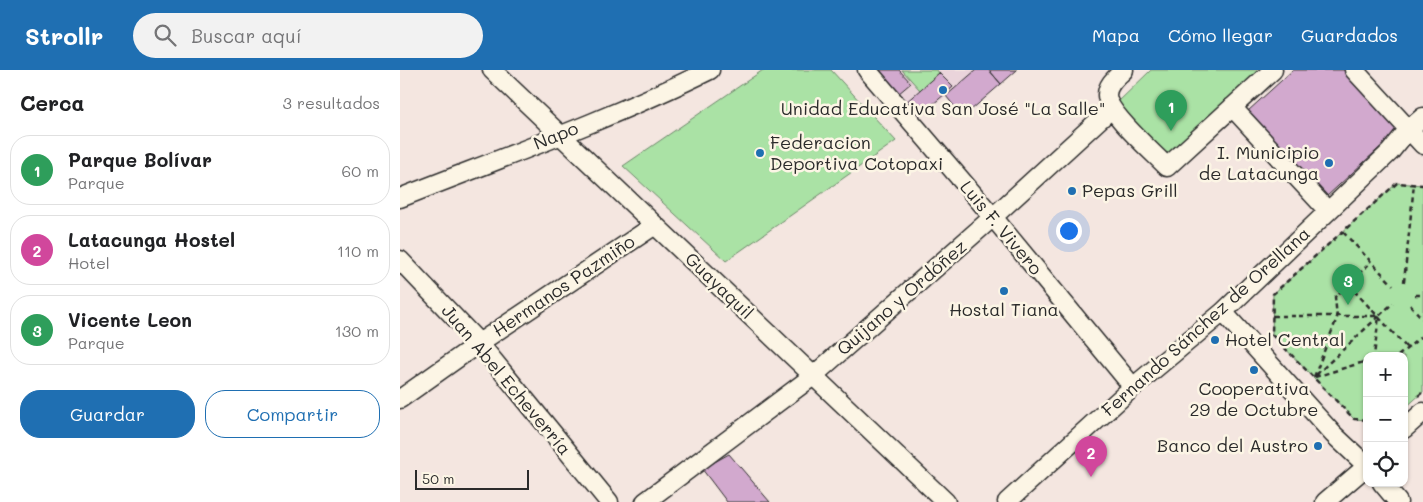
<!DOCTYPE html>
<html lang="es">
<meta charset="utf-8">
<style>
:root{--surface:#fff;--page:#f2f2f2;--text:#202124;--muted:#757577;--line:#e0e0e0;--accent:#1f6fb2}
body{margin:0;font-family:Mali,sans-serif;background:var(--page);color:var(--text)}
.controls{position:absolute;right:15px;bottom:15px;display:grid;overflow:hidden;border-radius:10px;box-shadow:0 1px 4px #0004}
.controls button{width:45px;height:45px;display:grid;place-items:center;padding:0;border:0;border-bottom:1px solid var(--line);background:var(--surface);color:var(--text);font:25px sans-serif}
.scale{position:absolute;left:15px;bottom:12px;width:114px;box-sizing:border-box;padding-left:5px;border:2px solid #2b2b2b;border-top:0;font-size:14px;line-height:18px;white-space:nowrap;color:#2b2b2b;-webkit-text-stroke:4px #fcf5e5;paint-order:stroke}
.you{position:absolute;left:668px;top:160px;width:18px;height:18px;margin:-12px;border:4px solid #fff;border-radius:50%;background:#1a73e8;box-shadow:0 0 0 8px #1a73e833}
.badge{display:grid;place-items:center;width:32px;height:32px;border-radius:50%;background:var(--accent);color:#fff;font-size:16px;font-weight:700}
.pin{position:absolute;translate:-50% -41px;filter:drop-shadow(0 1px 2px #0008)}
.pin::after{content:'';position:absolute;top:26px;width:18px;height:15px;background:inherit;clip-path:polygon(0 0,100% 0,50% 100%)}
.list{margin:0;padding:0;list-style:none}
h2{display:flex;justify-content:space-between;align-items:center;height:65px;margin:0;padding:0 20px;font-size:21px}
h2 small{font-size:16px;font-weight:400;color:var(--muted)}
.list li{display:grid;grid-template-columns:32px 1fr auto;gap:15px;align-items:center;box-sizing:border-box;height:70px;margin:0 10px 10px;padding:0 10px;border:1px solid var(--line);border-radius:20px}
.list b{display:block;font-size:19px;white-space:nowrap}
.list p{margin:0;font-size:16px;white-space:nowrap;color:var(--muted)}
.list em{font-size:16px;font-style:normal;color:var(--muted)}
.actions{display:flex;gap:10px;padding:15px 20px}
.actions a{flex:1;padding:11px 0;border:1px solid var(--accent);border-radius:20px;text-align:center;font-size:18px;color:var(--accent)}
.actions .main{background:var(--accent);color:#fff}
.icon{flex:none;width:28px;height:28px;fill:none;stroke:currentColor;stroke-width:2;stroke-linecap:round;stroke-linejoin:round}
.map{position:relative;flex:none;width:1023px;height:432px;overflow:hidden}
header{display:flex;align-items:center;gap:30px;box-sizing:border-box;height:70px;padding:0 25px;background:var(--accent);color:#fff}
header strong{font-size:24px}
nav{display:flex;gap:28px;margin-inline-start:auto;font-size:18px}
.search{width:350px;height:45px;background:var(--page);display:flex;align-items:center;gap:12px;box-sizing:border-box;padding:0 18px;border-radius:28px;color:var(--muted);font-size:19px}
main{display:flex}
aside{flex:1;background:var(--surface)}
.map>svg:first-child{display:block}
</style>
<header>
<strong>Strollr</strong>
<div class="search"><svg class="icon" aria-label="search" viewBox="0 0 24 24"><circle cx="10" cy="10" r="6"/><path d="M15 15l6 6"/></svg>Buscar aquí</div>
<nav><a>Mapa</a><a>Cómo llegar</a><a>Guardados</a></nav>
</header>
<main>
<aside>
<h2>Cerca<small>3 resultados</small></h2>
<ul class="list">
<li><span class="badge" style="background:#2e9e5b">1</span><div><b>Parque Bolívar</b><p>Parque</p></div><em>60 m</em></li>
<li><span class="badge" style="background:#d1479c">2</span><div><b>Latacunga Hostel</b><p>Hotel</p></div><em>110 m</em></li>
<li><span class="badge" style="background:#2e9e5b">3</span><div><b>Vicente Leon</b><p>Parque</p></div><em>130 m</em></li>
</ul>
<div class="actions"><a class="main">Guardar</a><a>Compartir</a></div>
</aside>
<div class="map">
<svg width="1023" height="432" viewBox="0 0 1023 432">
<rect width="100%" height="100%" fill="#f4e6e0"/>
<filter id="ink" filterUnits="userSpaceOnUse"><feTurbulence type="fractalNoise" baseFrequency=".02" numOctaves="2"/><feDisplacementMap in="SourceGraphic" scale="10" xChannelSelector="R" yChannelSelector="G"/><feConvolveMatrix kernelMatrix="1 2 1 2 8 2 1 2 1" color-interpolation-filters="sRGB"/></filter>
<g filter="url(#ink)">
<path fill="#ead4db" d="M475 0H617L563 47 546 26 517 48Z"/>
<path fill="#aae2a5" stroke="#6a8668" d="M363 0H431L496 71 326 191 223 96Z
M502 0H537L539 3 520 20Z
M751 0H868L767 89 717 33Z
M997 113 1023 115V322L1004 339V286H967V350L954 349 872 265 873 224Z"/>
<path fill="#d2a9ce" stroke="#2b2b2b" d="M476 0H499L511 13 498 24Z
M576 0H589L601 14 563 47 546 26Z
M589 0H617L601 14Z
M893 0H947L1000 59 926 127 848 41Z
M539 3 553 17 517 48 504 34Z
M329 384 370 432H327L302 399Z"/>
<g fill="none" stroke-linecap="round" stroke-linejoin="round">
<g stroke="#2b2b2b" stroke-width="21">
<path id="minor" d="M92 0 546 432
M467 0 593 147 733 317
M724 0C717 7 707 14 707 25 707 43 754 83 767 97L873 0
M954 0 1023 75
M832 37 928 141
M0 128C104 87 210 49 310 0
M0 190 79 273 209 432
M823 242 933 364 967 396 925 432
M0 329 79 273 255 155
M1004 359 1023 342
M982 413 998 432
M245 432 413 306 593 147 711 39
M607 432 733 317 823 242 990 82 1008 60 1023 47"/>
</g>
<path stroke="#2b2b2b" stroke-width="2.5" stroke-dasharray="5 4" stroke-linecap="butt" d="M943 162 993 215
M1004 212 1014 114
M948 214 1007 278
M1015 225H1023
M1010 235 1023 249
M872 246H979L993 233
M998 286 1023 265
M916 305 979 246 974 286
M914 307 937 248 935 227 971 192
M915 307 967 291
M1018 326 1023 322
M967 350 954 349 872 265 873 224 997 113 1023 115"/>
<use href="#minor" stroke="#fcf5e5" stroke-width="18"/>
</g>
</g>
<g fill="#1f6fb2" stroke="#fcf5e5" stroke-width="2">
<circle cx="543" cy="20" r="5"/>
<circle cx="360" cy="83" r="5"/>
<circle cx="929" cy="93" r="5"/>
<circle cx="672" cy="121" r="5"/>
<circle cx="604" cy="221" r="5"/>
<circle cx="815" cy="270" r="5"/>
<circle cx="854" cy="300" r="5"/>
<circle cx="918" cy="376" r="5"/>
</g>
<g text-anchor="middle" stroke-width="5" stroke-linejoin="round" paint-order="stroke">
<g font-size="18" fill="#2b2b2b" stroke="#fcf5e5">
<text x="543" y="45">Unidad Educativa San José "La Salle"</text>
<text x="370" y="79" text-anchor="start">Federacion<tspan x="370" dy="21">Deportiva Cotopaxi</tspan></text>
<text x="919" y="89" text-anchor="end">I. Municipio<tspan x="919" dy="21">de Latacunga</tspan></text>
<text x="682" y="127" text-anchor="start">Pepas Grill</text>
<text x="604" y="246">Hostal Tiana</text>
<text x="825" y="276" text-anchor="start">Hotel Central</text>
<text x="854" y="325">Cooperativa<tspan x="854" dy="21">29 de Octubre</tspan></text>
<text x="908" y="382" text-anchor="end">Banco del Austro</text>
</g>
<g font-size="18" fill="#2b2b2b" stroke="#fcf5e5">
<text transform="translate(156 66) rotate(-22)" y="6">Napo</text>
<text transform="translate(601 158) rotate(50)" y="6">Luis F. Vivero</text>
<text transform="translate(164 216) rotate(-34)" y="6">Hermanos Pazmiño</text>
<text transform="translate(319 216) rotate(44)" y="6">Guayaquil</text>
<text transform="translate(502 228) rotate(-41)" y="6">Quijano y Ordóñez</text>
<text transform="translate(806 252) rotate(-42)" y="6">Fernando Sánchez de Orellana</text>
<text transform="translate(106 310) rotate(50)" y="6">Juan Abel Echeverría</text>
</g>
</g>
</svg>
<div class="controls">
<button>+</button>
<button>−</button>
<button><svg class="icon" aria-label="locate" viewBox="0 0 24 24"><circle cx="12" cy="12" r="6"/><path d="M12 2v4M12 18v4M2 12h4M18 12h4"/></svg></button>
</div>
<div class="scale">50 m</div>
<div class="you"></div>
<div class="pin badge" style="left:771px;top:61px;background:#2e9e5b">1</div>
<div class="pin badge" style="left:691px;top:407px;background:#d1479c">2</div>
<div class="pin badge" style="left:948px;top:235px;background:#2e9e5b">3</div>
</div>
</main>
